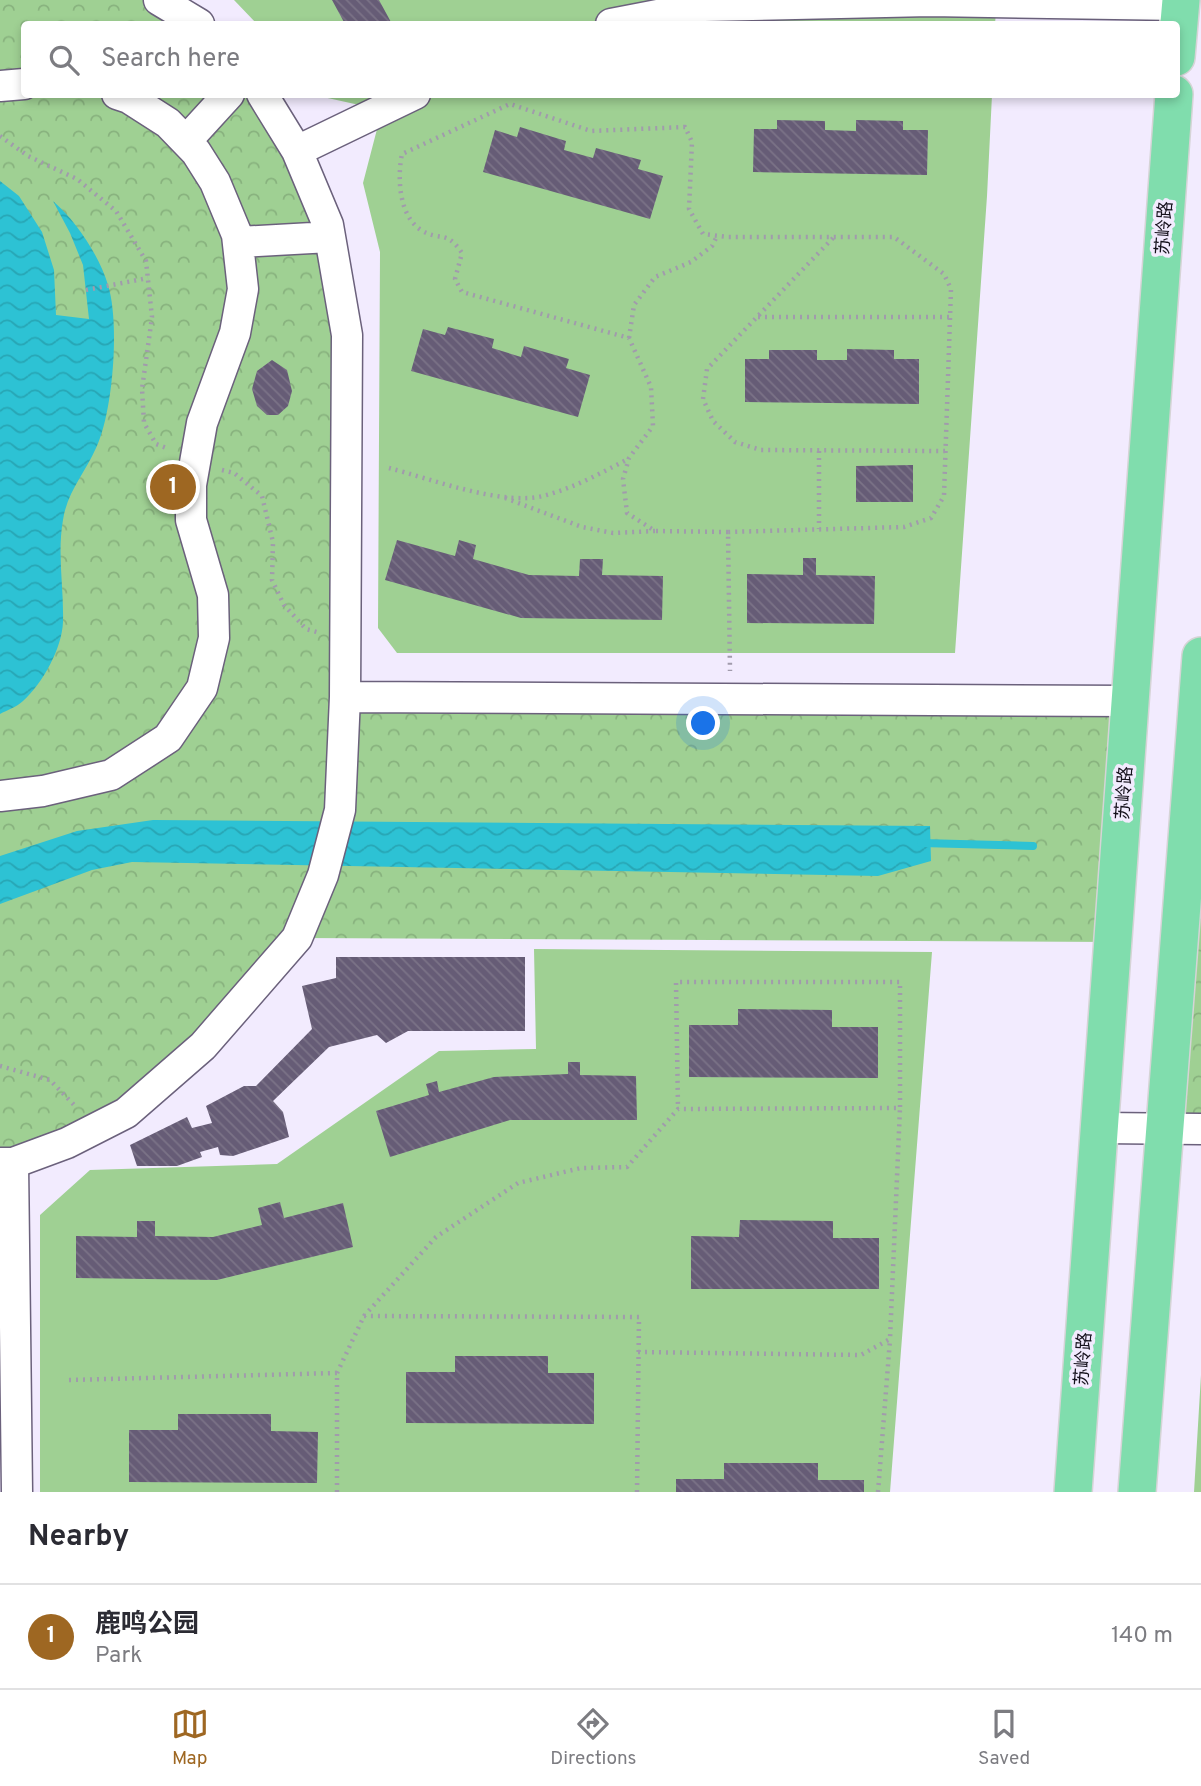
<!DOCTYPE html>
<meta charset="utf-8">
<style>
:root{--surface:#fff;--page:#f7f7f7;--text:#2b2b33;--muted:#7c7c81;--line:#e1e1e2;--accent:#9e6722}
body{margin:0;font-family:Overpass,"Noto Sans SC",sans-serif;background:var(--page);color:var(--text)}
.you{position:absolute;left:704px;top:724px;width:24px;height:24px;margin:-18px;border:5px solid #fff;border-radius:50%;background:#1a73e8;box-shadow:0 0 0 10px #1a73e833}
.badge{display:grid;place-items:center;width:46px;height:46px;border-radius:50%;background:var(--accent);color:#fff;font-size:23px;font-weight:700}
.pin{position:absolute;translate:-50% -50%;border:4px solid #fff;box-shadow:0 2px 7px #0006}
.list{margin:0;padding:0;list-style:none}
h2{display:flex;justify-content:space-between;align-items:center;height:91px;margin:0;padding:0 28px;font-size:30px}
h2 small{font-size:23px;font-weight:400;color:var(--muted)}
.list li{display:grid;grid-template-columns:46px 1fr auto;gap:21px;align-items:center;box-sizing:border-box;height:105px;padding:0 28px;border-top:2px solid var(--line)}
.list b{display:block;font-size:26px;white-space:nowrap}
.list p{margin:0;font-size:23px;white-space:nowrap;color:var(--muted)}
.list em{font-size:23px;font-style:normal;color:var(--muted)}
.icon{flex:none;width:38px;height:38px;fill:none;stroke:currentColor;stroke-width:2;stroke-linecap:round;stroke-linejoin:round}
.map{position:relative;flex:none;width:1201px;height:1492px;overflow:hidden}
.search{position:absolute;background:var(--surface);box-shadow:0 4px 10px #0003;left:21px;right:21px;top:21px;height:77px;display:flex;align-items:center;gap:18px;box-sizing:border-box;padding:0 24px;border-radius:7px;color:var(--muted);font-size:26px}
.sheet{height:196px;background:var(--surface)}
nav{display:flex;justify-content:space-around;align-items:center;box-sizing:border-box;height:98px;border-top:2px solid var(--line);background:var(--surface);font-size:19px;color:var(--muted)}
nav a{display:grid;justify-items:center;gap:4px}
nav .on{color:var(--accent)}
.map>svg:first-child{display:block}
</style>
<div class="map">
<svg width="1201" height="1492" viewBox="0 0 1201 1492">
<defs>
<pattern id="park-crowns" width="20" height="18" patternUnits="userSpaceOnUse" patternTransform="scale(1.75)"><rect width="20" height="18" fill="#9fd093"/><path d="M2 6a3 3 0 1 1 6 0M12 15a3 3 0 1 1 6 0" fill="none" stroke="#88b27e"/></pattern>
<pattern id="water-waves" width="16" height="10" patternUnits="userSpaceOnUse" patternTransform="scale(1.75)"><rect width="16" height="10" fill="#2dc2d4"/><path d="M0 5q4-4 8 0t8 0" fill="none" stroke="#27a6b5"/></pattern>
<pattern id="building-back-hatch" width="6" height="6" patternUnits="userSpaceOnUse" patternTransform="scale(1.75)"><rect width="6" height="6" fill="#665c76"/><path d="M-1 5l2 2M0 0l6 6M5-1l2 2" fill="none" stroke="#7b7387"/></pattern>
</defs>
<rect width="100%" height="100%" fill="#f2ebfe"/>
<path fill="#9fd093" d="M234 0H997L995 24H257Z
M314 95H992L987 196 955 653H397L378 628 380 252 363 183 382 110Z
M534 949 932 952 890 1492H40V1215L90 1170 277 1164 439 1051 536 1049Z
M1201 1375V1492H1194Z"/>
<path fill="url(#park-crowns)" d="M0 0H159L199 24H24V94L262 95 328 225 345 697 1131 701 1114 942 298 938 126 1113 0 1163Z
M1201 726V1129H1165Z"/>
<path fill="url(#water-waves)" d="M0 181 19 196 42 232 54 270 56 315 89 319 83 265 70 233 53 201C76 221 99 255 108 285 120 323 113 413 96 448 85 473 67 492 63 520 57 554 64 588 63 622 62 648 43 683 23 701 17 707 7 710 0 714Z
M153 820 930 826 931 861 878 876 132 862 92 870 0 904V856L77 831Z"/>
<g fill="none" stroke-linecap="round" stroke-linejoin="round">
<path stroke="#2dc2d4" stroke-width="8" d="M921 843 1033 846"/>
</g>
<path fill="url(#building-back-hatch)" d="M332 0H379L392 24H345Z
M777 120 825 121V130L856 131V120L903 121V130H928L927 175 753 172 754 129H777Z
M520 127 566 141 564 150 593 158 596 148 641 160 638 169 663 176 650 219 483 172 495 130 517 137Z
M448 327 494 339 492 348 521 357 524 346 569 359 566 368 590 375 578 417 411 371 423 329 445 335Z
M847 349 894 350V359H919V404L745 402V359H769V350H817V360H847Z
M272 360 287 370 292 391 288 406 278 415H267L257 406 252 389 257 371Z
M913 465V502H856V466Z
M397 540 455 556 459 540 476 545 473 559 529 575 579 576 580 559H603L602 575 663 576 662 620 521 618 385 580Z
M803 558H816V575L875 576 874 624 747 623V574L803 575Z
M336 957H525V1031H408L386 1043 377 1035 329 1047 273 1101 283 1112 289 1137 233 1156 220 1155 218 1147 200 1152 202 1157 177 1166H137L130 1145 187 1117 192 1128 212 1123 206 1106 244 1086H256L312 1029 302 986 336 978Z
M738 1009 832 1010V1027H878V1078L689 1077V1025H738Z
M568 1062H580V1075L636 1076 637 1120H510L390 1157 376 1111 429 1095 426 1084 437 1081 439 1092 494 1077 568 1074Z
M280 1202 284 1218 343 1203 353 1247 217 1280 76 1278V1236L137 1237V1221H155V1236L213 1237 262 1225 258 1208Z
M740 1220 833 1221V1238H879V1289H691V1236L739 1237Z
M455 1356H548V1373H594V1424L406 1423V1372H455Z
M178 1414H271V1431L318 1432 317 1483 129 1482V1430H178Z
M724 1463H818V1480H864V1492H676V1479H724Z"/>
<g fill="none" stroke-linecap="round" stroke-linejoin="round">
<g stroke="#6b617c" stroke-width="33">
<path id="minor" d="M159 0 199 24
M611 24 704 6 930 1 1180 5
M0 86 24 84
M262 94 297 151 328 225 347 335 345 697 1131 701
M186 141 229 94
M297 151 415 94
M239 242 330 237
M0 796 43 791 111 775 168 738 202 688 214 638 213 595 191 520V485L202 423 235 333 243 289 237 235 215 182 196 152 168 123 129 98 117 94
M1101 1128 1201 1129
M0 1163H13L67 1143 126 1113 203 1046 297 938 323 875 340 810 345 697
M13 1163 17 1492"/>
</g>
<g stroke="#d5d4d6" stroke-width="40">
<path id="major" d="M1176 57 1181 0
M1073 1492 1174 94
M1137 1492 1201 656"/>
</g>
<path stroke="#a19bac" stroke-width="4.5" stroke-dasharray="2 5" stroke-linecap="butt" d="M0 136 28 156 77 179 116 211 146 261 152 317 142 389 144 423 156 444 169 449
M833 238 707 369 703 399 713 421 735 442 761 450 945 451
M86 290 148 278
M758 317H949
M629 338 634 305 655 277 691 262 712 246 717 236
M819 451V529
M389 468C431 479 502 506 543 496 574 488 601 473 628 459
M222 470 234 473 262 496 273 542 272 580 284 605 306 629 317 632
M505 498 582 527 613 533 655 531
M728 532 655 531 627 513 623 479 629 458 653 426 651 387 629 338 462 292 455 279 462 253C446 229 440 242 421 230 399 216 397 178 402 154L510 104 591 131 685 127 692 142 689 209 703 234 728 237H894L944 274 951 289 944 496 931 518 904 527 728 532 730 671
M0 1066 50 1080 76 1107
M364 1316 436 1237 518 1183 581 1168 627 1167 678 1109 900 1108V982H676L678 1109
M638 1352 861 1355 890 1339 900 1108
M69 1380 337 1373
M337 1492V1373L364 1316 639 1317 637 1492
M878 1492 890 1340"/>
<use href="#minor" stroke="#fff" stroke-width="30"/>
<use href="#major" stroke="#80ddad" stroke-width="37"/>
</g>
<g text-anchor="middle" stroke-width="7" stroke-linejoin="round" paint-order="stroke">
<g font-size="18" fill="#15111c" stroke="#f2ebfe">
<text transform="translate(1164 228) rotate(-86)" y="6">苏岭路</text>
<text transform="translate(1124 793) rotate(-86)" y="6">苏岭路</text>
<text transform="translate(1083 1359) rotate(-86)" y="6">苏岭路</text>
</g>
</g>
</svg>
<div class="you"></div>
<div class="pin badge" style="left:173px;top:487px">1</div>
<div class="search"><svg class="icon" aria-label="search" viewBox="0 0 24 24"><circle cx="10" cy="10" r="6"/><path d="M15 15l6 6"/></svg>Search here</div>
</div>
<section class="sheet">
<h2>Nearby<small></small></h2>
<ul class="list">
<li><span class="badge">1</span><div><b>鹿鸣公园</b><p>Park</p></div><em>140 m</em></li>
</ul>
</section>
<nav>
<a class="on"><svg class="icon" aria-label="map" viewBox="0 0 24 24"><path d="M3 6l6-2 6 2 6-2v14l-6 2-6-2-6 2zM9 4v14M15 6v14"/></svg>Map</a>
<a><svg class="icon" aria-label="directions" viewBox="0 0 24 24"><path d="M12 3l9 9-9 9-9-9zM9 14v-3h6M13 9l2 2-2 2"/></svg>Directions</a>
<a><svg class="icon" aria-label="saved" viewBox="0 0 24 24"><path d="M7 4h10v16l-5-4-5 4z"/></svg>Saved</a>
</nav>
